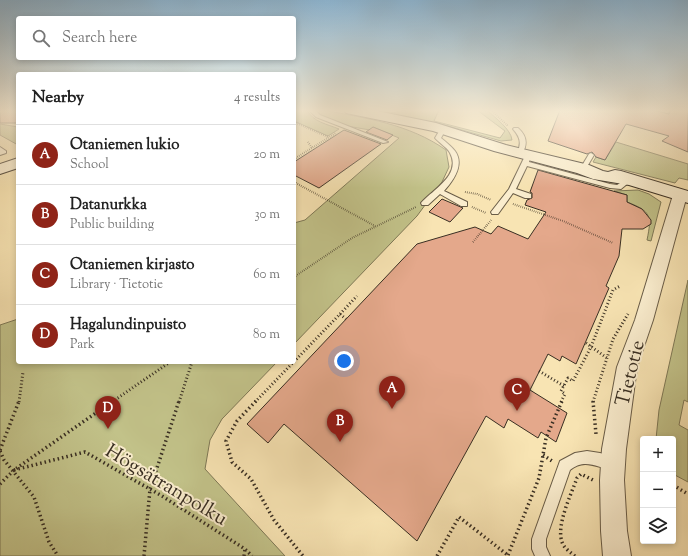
<!DOCTYPE html>
<meta charset="utf-8">
<style>
:root{--surface:#fff;--page:#f2f2f2;--text:#222;--muted:#767676;--line:#e0e0e0;--accent:#8f2418}
body{margin:0;font-family:"Sorts Mill Goudy",serif;background:var(--page);color:var(--text)}
.controls{position:absolute;right:12px;bottom:12px;display:grid;overflow:hidden;border-radius:4px;box-shadow:0 2px 6px #0003}
.controls button{width:36px;height:36px;display:grid;place-items:center;padding:0;border:0;border-bottom:1px solid var(--line);background:var(--surface);color:var(--text);font:20px sans-serif}
.you{position:absolute;left:344px;top:361px;width:14px;height:14px;margin:-10px;border:3px solid #fff;border-radius:50%;background:#1a73e8;box-shadow:0 0 0 6px #1a73e833}
.badge{display:grid;place-items:center;width:26px;height:26px;border-radius:50%;background:var(--accent);color:#fff;font-size:13px;font-weight:700}
.pin{position:absolute;translate:-50% -33px;filter:drop-shadow(0 1px 2px #0008)}
.pin::after{content:'';position:absolute;top:21px;width:14px;height:12px;background:inherit;clip-path:polygon(0 0,100% 0,50% 100%)}
.list{margin:0;padding:0;list-style:none}
h2{display:flex;justify-content:space-between;align-items:center;height:52px;margin:0;padding:0 16px;font-size:17px}
h2 small{font-size:13px;font-weight:400;color:var(--muted)}
.list li{display:grid;grid-template-columns:26px 1fr auto;gap:12px;align-items:center;box-sizing:border-box;height:60px;padding:0 16px;border-top:1px solid var(--line)}
.list b{display:block;font-size:15px;white-space:nowrap}
.list p{margin:0;font-size:13px;white-space:nowrap;color:var(--muted)}
.list em{font-size:13px;font-style:normal;color:var(--muted)}
.icon{flex:none;width:22px;height:22px;fill:none;stroke:currentColor;stroke-width:2;stroke-linecap:round;stroke-linejoin:round}
.map{position:relative;flex:none;width:688px;height:556px;overflow:hidden}
.search{position:absolute;background:var(--surface);box-shadow:0 2px 6px #0003;left:16px;top:16px;width:280px;height:44px;display:flex;align-items:center;gap:10px;box-sizing:border-box;padding:0 14px;border-radius:4px;color:var(--muted);font-size:15px}
.panel{position:absolute;background:var(--surface);box-shadow:0 2px 6px #0003;left:16px;top:72px;width:280px;height:292px;border-radius:4px}
.map>svg:first-child{display:block}
</style>
<div class="map">
<svg width="688" height="556" viewBox="0 0 688 556">
<rect width="100%" height="100%" fill="#f8e4b3"/>
<filter id="stains"><feTurbulence type="fractalNoise" baseFrequency=".005" numOctaves="4"/><feColorMatrix values="0 0 0 0 .2 0 0 0 0 .09 0 0 0 0 .02 0 0 0 .5 -.17"/></filter>
<radialGradient id="worn" r=".72"><stop offset=".6" stop-color="#630" stop-opacity="0"/><stop offset="1" stop-color="#630" stop-opacity=".3"/></radialGradient>
<path fill="#c2c289" stroke="#7e7856" d="M294 110H307C313 122 327 124 339 129L328 136 294 121Z
M322 110C366 118 409 124 446 150L449 167 442 182 417 216 294 344V223L305 220 399 138 373 127 370 130 347 126 318 115 317 113Z
M363 110 398 113 395 110H439L434 121 500 138 505 131 477 110H487C495 118 511 129 512 140L501 141 434 122 432 123Z
M0 124 18 127V145L0 135Z
M616 142 688 164V180L679 178 675 183 593 162 596 157 605 160Z
M638 190 649 194 661 202 651 241 647 240C652 216 651 211 627 202V195L614 191Z
M688 280V402L684 400 679 425 688 430V482L673 474V439H656L659 410Z
M18 319V362H277L222 419 210 440 205 469 285 556H0V325Z"/>
<path fill="#e4a88b" stroke="#392f23" d="M0 110H18V123H0Z
M560 110H653L669 114 670 110H688V152L662 141 669 136 626 124 605 160 596 157 592 152 587 154 548 141Z
M373 127 393 135 387 140 366 132Z
M344 130 381 144 319 188 294 175V162Z
M538 170 627 195V202L642 209 651 220V224L643 229H622L619 256 606 286 609 288 576 364 562 356 560 361 548 354 530 390 567 413 556 442 541 432 538 438 508 419 504 428 486 416 417 541 284 424 268 443 247 424 417 244 475 227 491 234 498 226 528 239 546 212 525 205 527 200 532 198V193L530 192Z
M442 199 463 208 450 222 429 212Z"/>
<g fill="none" stroke-linecap="round" stroke-linejoin="round">
<g stroke="#695c47" stroke-width="2">
<path id="service" d="M309 110H315L320 115 388 142 383 143 316 117Z
M443 127 446 129 441 138C446 142 451 146 455 151 465 165 453 181 444 191L467 202V206H461L440 194 428 205H422L421 203C432 190 462 175 450 153 447 147 439 143 435 138L441 128Z
M514 128H518C527 136 528 144 522 154L517 153C522 143 520 137 513 129Z
M0 147 6 151V153L0 155Z
M591 153 594 155 585 170 583 171 581 170 580 169 589 154Z
M527 156 530 158 529 162 610 184 617 185 628 178 632 180 621 189 610 188 527 166 516 189 531 194V198H525L513 193 498 214H492L491 212 509 189 524 158Z
M587 451 600 453 617 458 618 463 617 468C602 473 588 455 570 470L546 539V547L550 556H535L532 549V539L560 461 575 453Z"/>
</g>
<g stroke="#695c47" stroke-width="2">
<path id="minor" d="M680 191 685 192 687 195 653 320 637 367 626 449 624 480 627 531 631 556H603L601 531 600 480 602 449 617 367 635 320 673 195 675 192Z"/>
</g>
<g stroke="#392f23" stroke-width="2">
<path id="secondary" d="M344 110H372L436 123 506 145 589 165 603 171 608 172 615 170 621 171 688 191V203L629 185 593 179 577 173 494 151 433 131 351 114 346 113Z
M18 158V168L0 174V164Z"/>
</g>
<path stroke="#392f23" stroke-width="2" stroke-dasharray="0.5 1.5" stroke-linecap="butt" d="M491 110 508 126
M294 122 328 137
M308 142 312 148
M294 159 336 133
M294 182 375 226
M465 192 477 194 491 200
M513 204 563 221 613 243
M472 207 486 213
M473 242 492 219
M294 277 352 238 416 207"/>
<path stroke="#392f23" stroke-width="3" stroke-dasharray="1 2.5" stroke-linecap="butt" d="M340 314 357 296
M586 343 607 358
M539 371 564 386
M19 402 23 372
M112 402 170 362
M179 402 192 362
M255 402 340 314 346 319
M561 402 565 394 561 391 568 378 573 381 591 347 613 290 620 286
M593 402 613 339 628 314"/>
<path stroke="#392f23" stroke-width="3.5" stroke-dasharray="1.5 3" stroke-linecap="butt" d="M256 401 237 421 226 441 232 462 251 479 274 520 303 556
M593 401 596 434
M0 450 19 401
M0 451 4 460 34 497 49 542 58 556
M543 455 552 461
M14 470 85 452 162 496 245 549 252 556
M0 484 14 470 113 401
M673 485 688 494
M508 555 539 478 546 438 562 401
M144 556 150 489 179 401
M244 556 245 549
M437 556 459 517 509 556
M575 556C570 552 564 548 562 542 556 525 571 495 577 478L581 474 593 480"/>
<use href="#service" fill="#faedce" fill-rule="evenodd"/>
<use href="#minor" fill="#faedce" fill-rule="evenodd"/>
<use href="#secondary" fill="#faedce" fill-rule="evenodd"/>
</g>
<linearGradient id="sky" x2="0" y2="1"><stop stop-color="#8db7d5"/><stop offset="0.59" stop-color="#fcf3dd"/><stop offset="1" stop-color="#fcf3dd" stop-opacity="0"/></linearGradient>
<rect width="688" height="188" fill="url(#sky)"/>
<g text-anchor="middle" stroke-width="4" stroke-linejoin="round" paint-order="stroke">
<g font-size="20" fill="#392f23" stroke="#faedce">
<text transform="translate(629 373) rotate(-76)" y="7">Tietotie</text>
<text transform="translate(167 484) rotate(31)" y="7">Högsätranpolku</text>
</g>
</g>
<rect width="100%" height="100%" filter="url(#stains)"/>
<rect width="100%" height="100%" fill="url(#worn)"/>
</svg>
<div class="controls">
<button>+</button>
<button>−</button>
<button><svg class="icon" aria-label="layers" viewBox="0 0 24 24"><path d="M12 4l9 5-9 5-9-5zM3 14l9 5 9-5"/></svg></button>
</div>
<div class="you"></div>
<div class="pin badge" style="left:392px;top:409px">A</div>
<div class="pin badge" style="left:340px;top:442px">B</div>
<div class="pin badge" style="left:517px;top:411px">C</div>
<div class="pin badge" style="left:108px;top:429px">D</div>
<div class="search"><svg class="icon" aria-label="search" viewBox="0 0 24 24"><circle cx="10" cy="10" r="6"/><path d="M15 15l6 6"/></svg>Search here</div>
<section class="panel">
<h2>Nearby<small>4 results</small></h2>
<ul class="list">
<li><span class="badge">A</span><div><b>Otaniemen lukio</b><p>School</p></div><em>20 m</em></li>
<li><span class="badge">B</span><div><b>Datanurkka</b><p>Public building</p></div><em>30 m</em></li>
<li><span class="badge">C</span><div><b>Otaniemen kirjasto</b><p>Library · Tietotie</p></div><em>60 m</em></li>
<li><span class="badge">D</span><div><b>Hagalundinpuisto</b><p>Park</p></div><em>80 m</em></li>
</ul>
</section>
</div>
